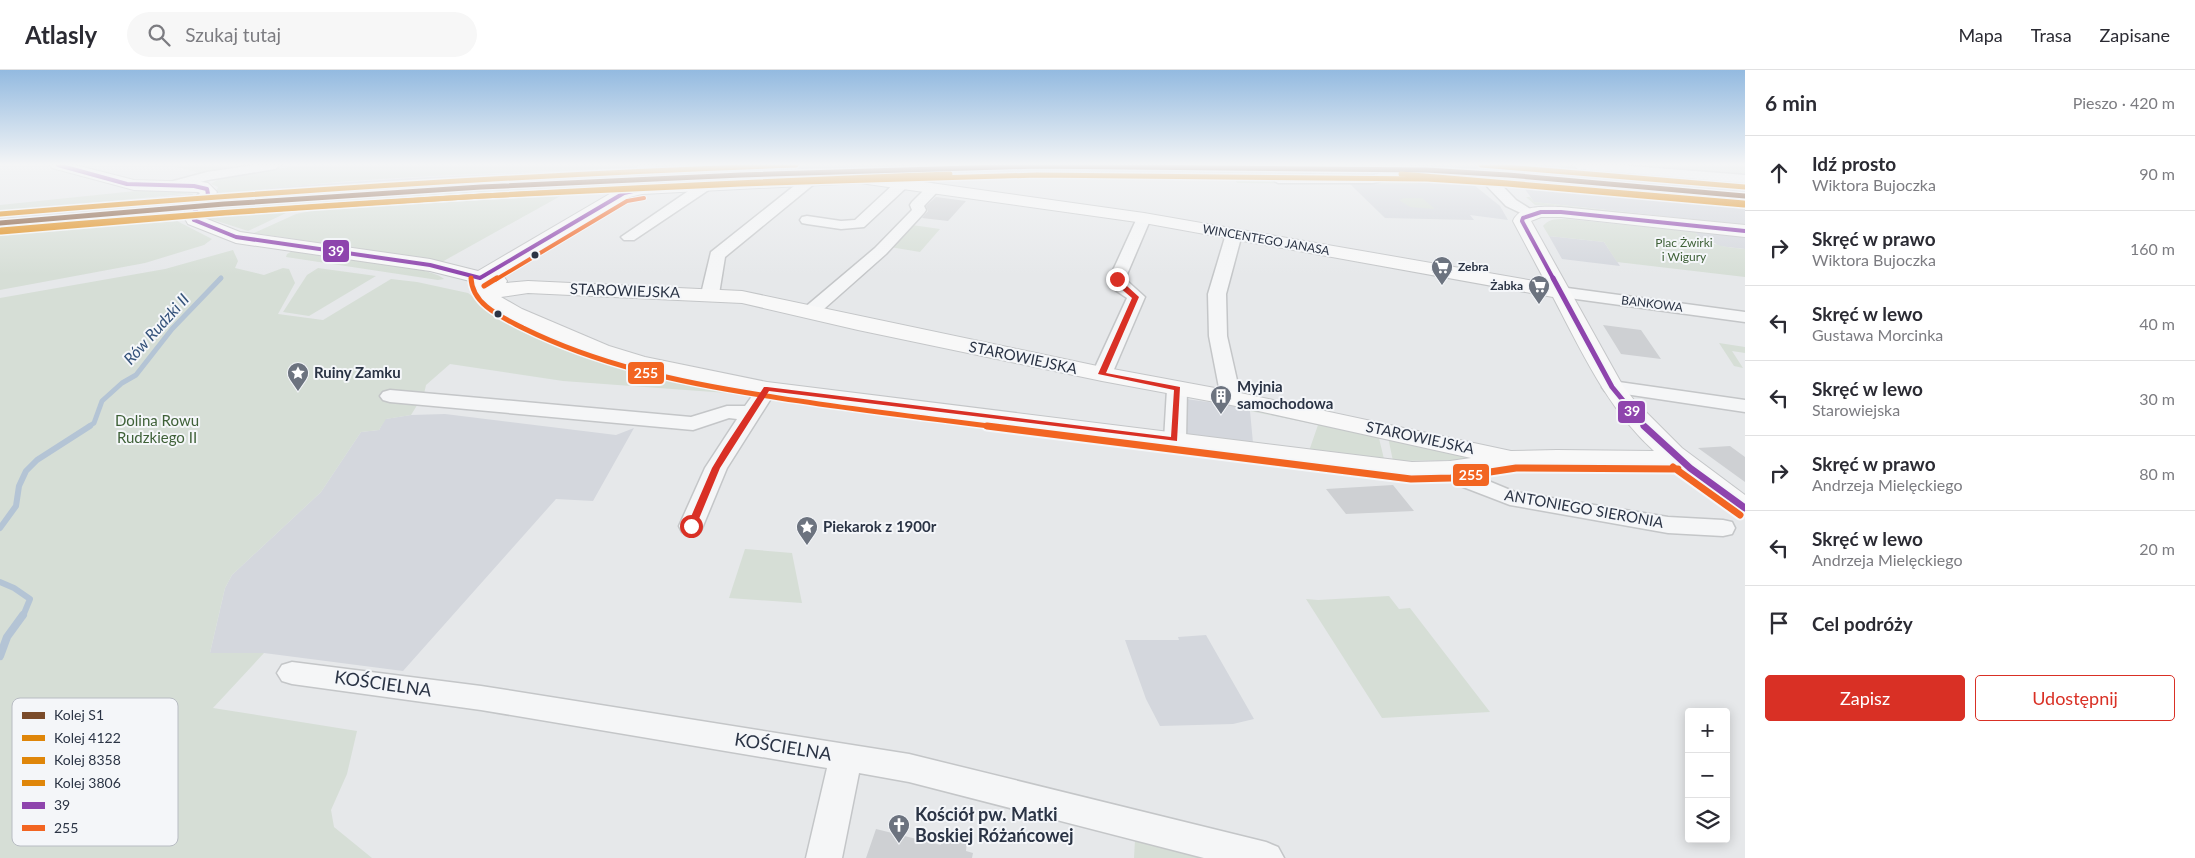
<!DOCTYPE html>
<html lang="pl">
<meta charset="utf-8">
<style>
:root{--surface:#fff;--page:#f7f7f7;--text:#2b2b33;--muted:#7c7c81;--line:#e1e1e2;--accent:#d93025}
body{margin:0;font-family:Lato,sans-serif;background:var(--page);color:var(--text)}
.controls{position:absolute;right:15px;bottom:15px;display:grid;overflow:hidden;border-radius:5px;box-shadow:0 2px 12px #0003}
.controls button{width:45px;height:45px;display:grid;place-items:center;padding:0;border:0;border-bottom:1px solid var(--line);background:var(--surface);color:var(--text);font:25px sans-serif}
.stop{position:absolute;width:15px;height:15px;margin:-11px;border:4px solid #d93025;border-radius:50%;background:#fff}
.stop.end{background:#d93025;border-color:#fff;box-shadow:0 1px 5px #0008}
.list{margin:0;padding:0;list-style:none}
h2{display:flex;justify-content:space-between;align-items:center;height:65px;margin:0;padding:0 20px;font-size:21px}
h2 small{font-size:16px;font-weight:400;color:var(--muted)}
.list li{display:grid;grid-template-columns:32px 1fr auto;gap:15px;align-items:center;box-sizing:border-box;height:75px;padding:0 20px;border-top:1px solid var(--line)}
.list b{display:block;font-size:19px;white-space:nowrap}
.list p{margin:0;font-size:16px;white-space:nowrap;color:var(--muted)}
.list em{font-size:16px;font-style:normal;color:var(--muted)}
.actions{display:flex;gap:10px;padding:15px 20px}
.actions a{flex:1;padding:11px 0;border:1px solid var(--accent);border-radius:5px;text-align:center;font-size:18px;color:var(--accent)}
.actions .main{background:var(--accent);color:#fff}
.icon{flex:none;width:28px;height:28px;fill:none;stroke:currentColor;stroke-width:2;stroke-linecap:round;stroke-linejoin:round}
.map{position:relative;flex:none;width:1745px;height:788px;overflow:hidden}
header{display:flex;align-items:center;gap:30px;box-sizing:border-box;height:70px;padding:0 25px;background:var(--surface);border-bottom:1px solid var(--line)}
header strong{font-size:24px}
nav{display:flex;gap:28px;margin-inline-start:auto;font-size:18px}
.search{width:350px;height:45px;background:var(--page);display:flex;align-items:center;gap:12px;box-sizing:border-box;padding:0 18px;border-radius:28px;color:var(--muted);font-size:19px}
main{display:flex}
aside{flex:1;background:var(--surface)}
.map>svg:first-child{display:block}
</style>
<header>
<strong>Atlasly</strong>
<div class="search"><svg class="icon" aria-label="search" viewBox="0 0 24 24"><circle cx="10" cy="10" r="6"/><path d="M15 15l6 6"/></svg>Szukaj tutaj</div>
<nav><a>Mapa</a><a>Trasa</a><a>Zapisane</a></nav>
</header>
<main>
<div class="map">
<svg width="1745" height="788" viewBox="0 0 1745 788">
<rect width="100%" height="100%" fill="#e6e8ea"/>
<path fill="#d4d7dd" d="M713 95 714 99 823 95H1506L1745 115V129L1454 103 1228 98H1037L651 111 653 97Z
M637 98 634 111 332 129 0 157V141L28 139H33L34 141 87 137 92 133 193 124 191 128 274 117 428 107Z
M1410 106 1464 107 1500 136 1508 150 1470 145 1474 150 1385 148 1349 113 1418 114Z
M1518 109 1745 131V155L1534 132Z
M1695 162 1745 167V179L1718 176 1715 173 1701 170Z
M1549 166 1604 172 1620 196 1562 189Z
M1186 329 1237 336 1250 341 1253 373 1187 365Z
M445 344 616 365 634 358 593 431 556 429 403 601 264 583H210L225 518 232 505 321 422 361 362 379 360 385 349 411 345Z
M1206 565 1254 649 1233 654 1160 656 1146 629 1125 570H1179L1178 567Z"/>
<path fill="#d6ded6" d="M176 95H222L232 97 200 103 172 96Z
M317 95H639L637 98C497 103 355 106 215 125L218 117 211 114C224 102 296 97 317 95Z
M664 95H823L714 99 713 95 663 97Z
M1506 95H1558L1722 108 1745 111V115Z
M1604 95H1745V107Z
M1102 97 1312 101 1316 105 1273 104 1278 109C1314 111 1379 118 1410 106L1419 114 1237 113 1231 103 1059 100 884 104 885 108 650 116 651 111 671 110 967 100Z
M1538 109 1745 129V131L1540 112Z
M625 112 628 117 566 123 440 193 389 183 254 163 296 144 316 140 286 143 248 161 214 150 209 151 206 139 412 124Z
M145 120 194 123 92 133 87 137 34 141 33 139 0 141V135Z
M1526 127H1530L1534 132 1716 152 1535 135Z
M1404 128H1422L1435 139 1410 137 1399 130Z
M1567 149 1695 162C1707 176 1727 177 1745 179V207L1617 192 1604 172 1549 166 1543 156C1549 148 1559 149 1567 149Z
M177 151 212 169 204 175 145 193 0 220V164Z
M912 155 940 159 920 182 890 177Z
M233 180 238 191 235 198 264 205 283 198 289 199 295 213 278 244 323 250 391 209 417 212 468 223 517 257 593 289 668 307 735 320 727 323 563 311 450 294 426 315 424 324 411 345 386 349 379 360 361 362 321 422 232 505 225 518 210 583H264L213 638 357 661 347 704 331 740 334 757 372 788H0V228L165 199Z
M294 180C319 183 432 196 444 209L438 210 286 187 287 184Z
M318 198 376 206 309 246 283 242 307 205Z
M1719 273 1745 277V283L1732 281 1743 298 1734 296Z
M1237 336 1378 364 1384 389 1309 381 1318 355 1250 341Z
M1388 367 1477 387 1465 390 1393 391Z
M745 479 792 483 802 533 729 528Z
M1389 526 1399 539 1410 538 1490 642 1382 648 1306 529 1318 530Z
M1135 770 1218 788H1134Z"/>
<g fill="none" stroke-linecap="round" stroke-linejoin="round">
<path stroke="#b4c4d5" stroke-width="4" d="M219 210 221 208"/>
<path stroke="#b4c4d5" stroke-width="5" d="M88 357 94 353 102 331 122 313 136 305 172 259 221 208"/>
<path stroke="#b4c4d5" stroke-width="6" d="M0 458 16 436 19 416 26 401 37 390 90 356
M0 512 14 518 30 529 23 546"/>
<path stroke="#b4c4d5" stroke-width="8" d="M0 586 7 567 23 545"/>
</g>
<path fill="#ced0d3" d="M936 127 966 131 948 151 922 148 928 141 926 136Z
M1603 255 1641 260 1661 289 1621 284Z
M1730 376 1745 387V412L1698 378Z
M1393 415 1414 441 1346 444 1326 419Z
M876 759 941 775 943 765 967 771 966 781 973 783 972 788H866Z"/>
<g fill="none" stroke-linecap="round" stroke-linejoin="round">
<path stroke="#c1c4c9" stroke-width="18" stroke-dasharray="18 9" stroke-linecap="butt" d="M643 111 645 97
M194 141 206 127"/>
<g stroke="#c4c6c8" stroke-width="3">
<path id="street" d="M254 95H281L275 99 208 110 171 120 164 116 166 113 207 102Z
M1572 95H1619L1745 105V113L1578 99Z
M1398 99 1490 103 1516 130 1538 144 1536 147 1531 148 1506 136 1481 110 1398 107 1373 113H1278L1271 109 1278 105H1373Z
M809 107 814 108 816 111 814 114 725 187 719 224 716 228H704L701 224 711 182 804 108Z
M902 110 907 111 909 114 907 117 864 157 841 159 807 154 802 153 800 150 802 147 807 146 841 151 855 150 897 111Z
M705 112 710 113 712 116 710 119 634 170H624L621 167 700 113Z
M934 114 941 118 924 136 926 140 924 143 886 184 816 246 810 247 804 246 801 242 804 238 875 178 912 140 910 135 912 132 929 115Z
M1144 144 1149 145 1151 148 1125 209 1145 227 1112 304 1109 308 1102 310 1095 308 1092 304 1127 228 1115 220 1109 209 1137 148 1139 145Z
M1234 159 1239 161 1242 164 1226 224 1227 266 1241 328 1238 332 1231 334 1224 332 1221 328 1209 266 1208 224 1226 164 1229 161Z
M1560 217 1745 242V252L1554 226 1552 222 1554 218Z
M1612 311 1745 330V342L1605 321 1602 317 1605 313Z
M767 313 774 315 777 319 727 398 703 456 700 462 691 464 682 462 679 456 705 398 737 349 729 348 693 360 390 332 383 330 380 326 383 322 390 320 691 347 727 336H745L760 315Z
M1177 313 1184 315 1187 319 1186 370 1183 375 1175 377 1167 375 1164 370 1167 319 1170 315Z
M1450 392 1458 394 1474 405 1515 422 1668 447 1723 450 1732 452 1735 458 1732 464 1723 466 1668 463 1510 435 1458 415 1442 404 1439 399 1442 394Z
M292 592 481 616 909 684 1266 772 1278 777 1284 788H1204L909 712 859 703 842 788H806L827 698 481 640 292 614 282 611 277 603 282 595Z"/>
</g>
<g stroke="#c4c6c8" stroke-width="2">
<path id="secondary" d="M50 95H75L134 110 202 112 208 113 217 122 212 131H200L197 127 200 123 198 122 134 120 52 98Z
M639 95H656C652 101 647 102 639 100L637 97Z
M860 103 1144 143 1546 213 1513 151C1520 134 1546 137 1561 137L1745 155V167L1561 147H1541L1531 151 1623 316 1634 330 1682 378 1745 425V447L1735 444 1673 398 1515 397 1450 407 1412 408C1269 392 1126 372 983 354 867 339 746 329 633 298 603 290 469 245 470 211L430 201 236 173 188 154 183 145 188 137 194 136 200 137 203 141 202 147 240 162 430 189 478 201 618 119 642 114ZM860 113 1144 153 1553 227C1582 282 1607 338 1654 381L1557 380 1511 381 1231 321 1102 297 742 221 528 211 506 213 507 211 504 207 499 205 630 127 642 124ZM528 223 742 233 858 260 1102 311 1231 335 1471 388 1450 391 1412 392 767 312 645 287 609 276 522 239 501 227Z"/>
</g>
<use href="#street" fill="#f5f6f7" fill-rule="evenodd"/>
<use href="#secondary" fill="#f8f8f8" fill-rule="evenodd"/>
<g stroke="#f4f6f9" stroke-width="6">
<path id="bus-1-far2" d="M58 95 127 114 194 116 207 119 208 124 192 145 194 150
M194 150 236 167 430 195 480 208
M480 208 624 123 642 119
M1554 210 1522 151 1523 148 1541 142H1561L1745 161"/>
</g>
<g stroke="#f4f6f9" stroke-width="8">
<path id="bus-1-far1" d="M1553 208 1612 317 1645 357"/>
</g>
<g stroke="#f4f6f9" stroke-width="11">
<path id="bus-1" d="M1644 356 1690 398 1745 438"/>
</g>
<g stroke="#f4f6f9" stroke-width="6">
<path id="bus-2-far2" d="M495 210 627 131 644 128"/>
</g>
<g stroke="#f4f6f9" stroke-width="8">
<path id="bus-2-far1" d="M471 208C472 235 502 247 523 258 598 295 679 312 761 325 840 338 918 347 997 357
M484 216 497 208"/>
</g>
<g stroke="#f4f6f9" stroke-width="11">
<path id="bus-2" d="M987 356 1411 409 1451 408 1516 398 1678 399
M1673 397 1740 445"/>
</g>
<use href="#bus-1-far2" stroke="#8e44ad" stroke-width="4"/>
<use href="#bus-1-far1" stroke="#8e44ad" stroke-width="5"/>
<use href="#bus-1" stroke="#8e44ad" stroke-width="7"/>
<use href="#bus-2-far2" stroke="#f26522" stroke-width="4"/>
<use href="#bus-2-far1" stroke="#f26522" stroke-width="5"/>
<use href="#bus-2" stroke="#f26522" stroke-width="7"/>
<g stroke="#f4f6f9" stroke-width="8">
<path id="rail-1" d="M0 153 224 134 481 117 741 105 1037 96 1427 100 1508 105 1745 126"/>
</g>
<g stroke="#f4f6f9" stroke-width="8">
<path id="rail-2" d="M1 162 225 143 481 126 741 114 1037 105 1427 109 1507 114 1744 135"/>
</g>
<g stroke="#f4f6f9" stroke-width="8">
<path id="rail-3" d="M1481 95 1745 117
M0 144C265 122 530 104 796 95"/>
</g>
<g stroke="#f4f6f9" stroke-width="8">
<path id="rail-4" d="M1401 104 1744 133
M1 160C317 133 633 116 950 104"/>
</g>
<use href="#rail-1" stroke="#7a4b2a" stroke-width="5"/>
<use href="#rail-2" stroke="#df860a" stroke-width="5"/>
<use href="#rail-3" stroke="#df860a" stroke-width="5"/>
<use href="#rail-4" stroke="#df860a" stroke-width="5"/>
</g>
<linearGradient id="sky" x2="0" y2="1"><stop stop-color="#93bae0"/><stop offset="0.46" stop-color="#f4f5f6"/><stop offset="1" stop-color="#f4f5f6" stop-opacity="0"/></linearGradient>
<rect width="1745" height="205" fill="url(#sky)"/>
<path fill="#d93025" d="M1117 207 1139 227 1106 303 1180 317 1177 371 769 321 720 398 696 456 691 459 687 456 712 398 724 378 764 317H767L1171 367 1174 320 1098 304 1132 228 1119 217 1114 209Z"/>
<defs>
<g id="supermarket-pin" transform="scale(1.125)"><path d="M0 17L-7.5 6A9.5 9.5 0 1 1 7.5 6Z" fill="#6c737f" stroke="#f4f6f9"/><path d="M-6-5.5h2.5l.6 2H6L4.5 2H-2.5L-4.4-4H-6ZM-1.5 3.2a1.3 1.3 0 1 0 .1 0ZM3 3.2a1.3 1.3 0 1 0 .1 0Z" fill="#fff"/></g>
<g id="sight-pin" transform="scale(1.125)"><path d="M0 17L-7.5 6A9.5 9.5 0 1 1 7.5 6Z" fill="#6c737f" stroke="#f4f6f9"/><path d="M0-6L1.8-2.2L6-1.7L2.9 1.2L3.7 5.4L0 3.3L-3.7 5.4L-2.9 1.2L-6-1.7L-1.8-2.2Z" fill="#fff"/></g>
<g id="building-pin" transform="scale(1.125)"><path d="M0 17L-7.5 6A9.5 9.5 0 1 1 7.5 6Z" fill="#6c737f" stroke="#f4f6f9"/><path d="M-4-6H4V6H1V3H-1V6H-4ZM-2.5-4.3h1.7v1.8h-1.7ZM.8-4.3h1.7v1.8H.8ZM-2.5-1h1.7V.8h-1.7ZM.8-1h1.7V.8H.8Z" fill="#fff"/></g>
<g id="church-pin" transform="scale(1.125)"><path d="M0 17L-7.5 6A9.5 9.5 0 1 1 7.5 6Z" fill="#6c737f" stroke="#f4f6f9"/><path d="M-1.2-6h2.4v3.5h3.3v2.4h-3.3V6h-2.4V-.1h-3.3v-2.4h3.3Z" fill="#fff"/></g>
</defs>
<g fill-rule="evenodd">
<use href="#supermarket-pin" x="1442" y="197"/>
<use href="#supermarket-pin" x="1539" y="216"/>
<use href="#sight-pin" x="298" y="303"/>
<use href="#building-pin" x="1221" y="326"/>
<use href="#sight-pin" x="807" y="457"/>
<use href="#church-pin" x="899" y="755"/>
</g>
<g fill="#2b3445" stroke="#f4f6f9" stroke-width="2">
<circle cx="535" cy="185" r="4.5"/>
<circle cx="498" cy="244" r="4.5"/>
</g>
<g text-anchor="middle" stroke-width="4" stroke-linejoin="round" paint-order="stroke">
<g font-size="12" fill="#2b3445" stroke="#f4f6f9">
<text transform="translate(1266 170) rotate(10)" y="4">WINCENTEGO JANASA</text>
<text transform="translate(1652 234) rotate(7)" y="4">BANKOWA</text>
</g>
<g font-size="12" fill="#3f6138" stroke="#f4f6f9">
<text x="1684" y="177">Plac Żwirki<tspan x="1684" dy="14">i Wigury</tspan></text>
</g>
<g font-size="12" font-weight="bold" fill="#2b3445" stroke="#f4f6f9" text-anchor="start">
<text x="1458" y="201">Zebra</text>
<text x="1523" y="220" text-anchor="end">Żabka</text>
</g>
<g font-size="15" fill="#2b3445" stroke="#f4f6f9">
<text transform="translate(625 221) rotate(2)" y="5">STAROWIEJSKA</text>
<text transform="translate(1023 288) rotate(12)" y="5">STAROWIEJSKA</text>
<text transform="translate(1420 368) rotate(12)" y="5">STAROWIEJSKA</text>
<text transform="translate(1584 439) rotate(10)" y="5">ANTONIEGO SIERONIA</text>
</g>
<g font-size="15" font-weight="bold" fill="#2b3445" stroke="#f4f6f9" text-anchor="start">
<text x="314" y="308">Ruiny Zamku</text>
<text x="1237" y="322">Myjnia<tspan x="1237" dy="17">samochodowa</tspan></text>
<text x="823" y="462">Piekarok z 1900r</text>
</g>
<g font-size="15" fill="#3f6138" stroke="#f4f6f9">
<text x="157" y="356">Dolina Rowu<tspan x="157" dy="17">Rudzkiego II</tspan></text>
</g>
<g font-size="16" font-style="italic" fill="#34527a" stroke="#f4f6f9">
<text transform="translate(156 259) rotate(-48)" y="6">Rów Rudzki II</text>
</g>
<g font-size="18" fill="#2b3445" stroke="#f4f6f9">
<text transform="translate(383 614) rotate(8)" y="6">KOŚCIELNA</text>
<text transform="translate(783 677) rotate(9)" y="6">KOŚCIELNA</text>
</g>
<g font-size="18" font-weight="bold" fill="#2b3445" stroke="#f4f6f9" text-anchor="start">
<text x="915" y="751">Kościół pw. Matki<tspan x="915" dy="21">Boskiej Różańcowej</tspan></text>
</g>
</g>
<rect x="12" y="628" width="166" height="148" rx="8" fill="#f4f6f9" stroke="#b8bcc3" stroke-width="1"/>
<rect x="22" y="642" width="23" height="7" fill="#7a4b2a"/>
<rect x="22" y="665" width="23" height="6" fill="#df860a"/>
<rect x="22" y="687" width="23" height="7" fill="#df860a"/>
<rect x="22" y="710" width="23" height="6" fill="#df860a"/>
<rect x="22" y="732" width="23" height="7" fill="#8e44ad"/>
<rect x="22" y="755" width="23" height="6" fill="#f26522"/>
<g font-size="14" fill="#2b3445">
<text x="54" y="650">Kolej S1</text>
<text x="54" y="673">Kolej 4122</text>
<text x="54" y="695">Kolej 8358</text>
<text x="54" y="718">Kolej 3806</text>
<text x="54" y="740">39</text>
<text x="54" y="763">255</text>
</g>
<g stroke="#f4f6f9" stroke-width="2">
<rect x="322" y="169" width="28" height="24" rx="5" fill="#8e44ad"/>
<rect x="627" y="291" width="38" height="24" rx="5" fill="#f26522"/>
<rect x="1617" y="330" width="29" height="24" rx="5" fill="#8e44ad"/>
<rect x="1452" y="393" width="38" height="24" rx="5" fill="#f26522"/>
</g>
<g font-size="14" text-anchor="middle" font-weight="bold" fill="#fff">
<text x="336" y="186">39</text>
<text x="646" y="308">255</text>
<text x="1632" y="346">39</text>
<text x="1471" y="410">255</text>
</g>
</svg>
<div class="controls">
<button>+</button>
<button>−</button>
<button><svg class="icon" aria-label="layers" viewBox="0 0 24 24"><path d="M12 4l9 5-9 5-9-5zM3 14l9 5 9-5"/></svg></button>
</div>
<div class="stop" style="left:691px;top:456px"></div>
<div class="stop end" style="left:1117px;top:209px"></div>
</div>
<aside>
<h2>6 min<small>Pieszo · 420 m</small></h2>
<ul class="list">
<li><svg class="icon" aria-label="ahead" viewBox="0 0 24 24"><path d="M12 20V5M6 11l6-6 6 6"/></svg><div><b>Idź prosto</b><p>Wiktora Bujoczka</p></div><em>90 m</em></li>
<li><svg class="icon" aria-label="right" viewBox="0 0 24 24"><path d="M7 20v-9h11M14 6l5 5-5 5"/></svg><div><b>Skręć w prawo</b><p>Wiktora Bujoczka</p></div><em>160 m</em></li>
<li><svg class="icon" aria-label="left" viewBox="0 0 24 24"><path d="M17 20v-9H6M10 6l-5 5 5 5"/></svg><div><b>Skręć w lewo</b><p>Gustawa Morcinka</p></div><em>40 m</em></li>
<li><svg class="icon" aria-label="left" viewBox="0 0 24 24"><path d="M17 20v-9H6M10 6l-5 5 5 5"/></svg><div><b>Skręć w lewo</b><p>Starowiejska</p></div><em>30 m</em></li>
<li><svg class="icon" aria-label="right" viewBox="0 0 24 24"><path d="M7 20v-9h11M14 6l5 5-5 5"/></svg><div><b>Skręć w prawo</b><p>Andrzeja Mielęckiego</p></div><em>80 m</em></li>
<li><svg class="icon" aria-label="left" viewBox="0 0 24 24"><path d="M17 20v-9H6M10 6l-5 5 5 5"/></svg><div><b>Skręć w lewo</b><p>Andrzeja Mielęckiego</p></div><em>20 m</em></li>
<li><svg class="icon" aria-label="arrive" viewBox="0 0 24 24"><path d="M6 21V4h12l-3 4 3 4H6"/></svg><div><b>Cel podróży</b></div></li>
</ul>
<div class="actions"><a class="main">Zapisz</a><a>Udostępnij</a></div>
</aside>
</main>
